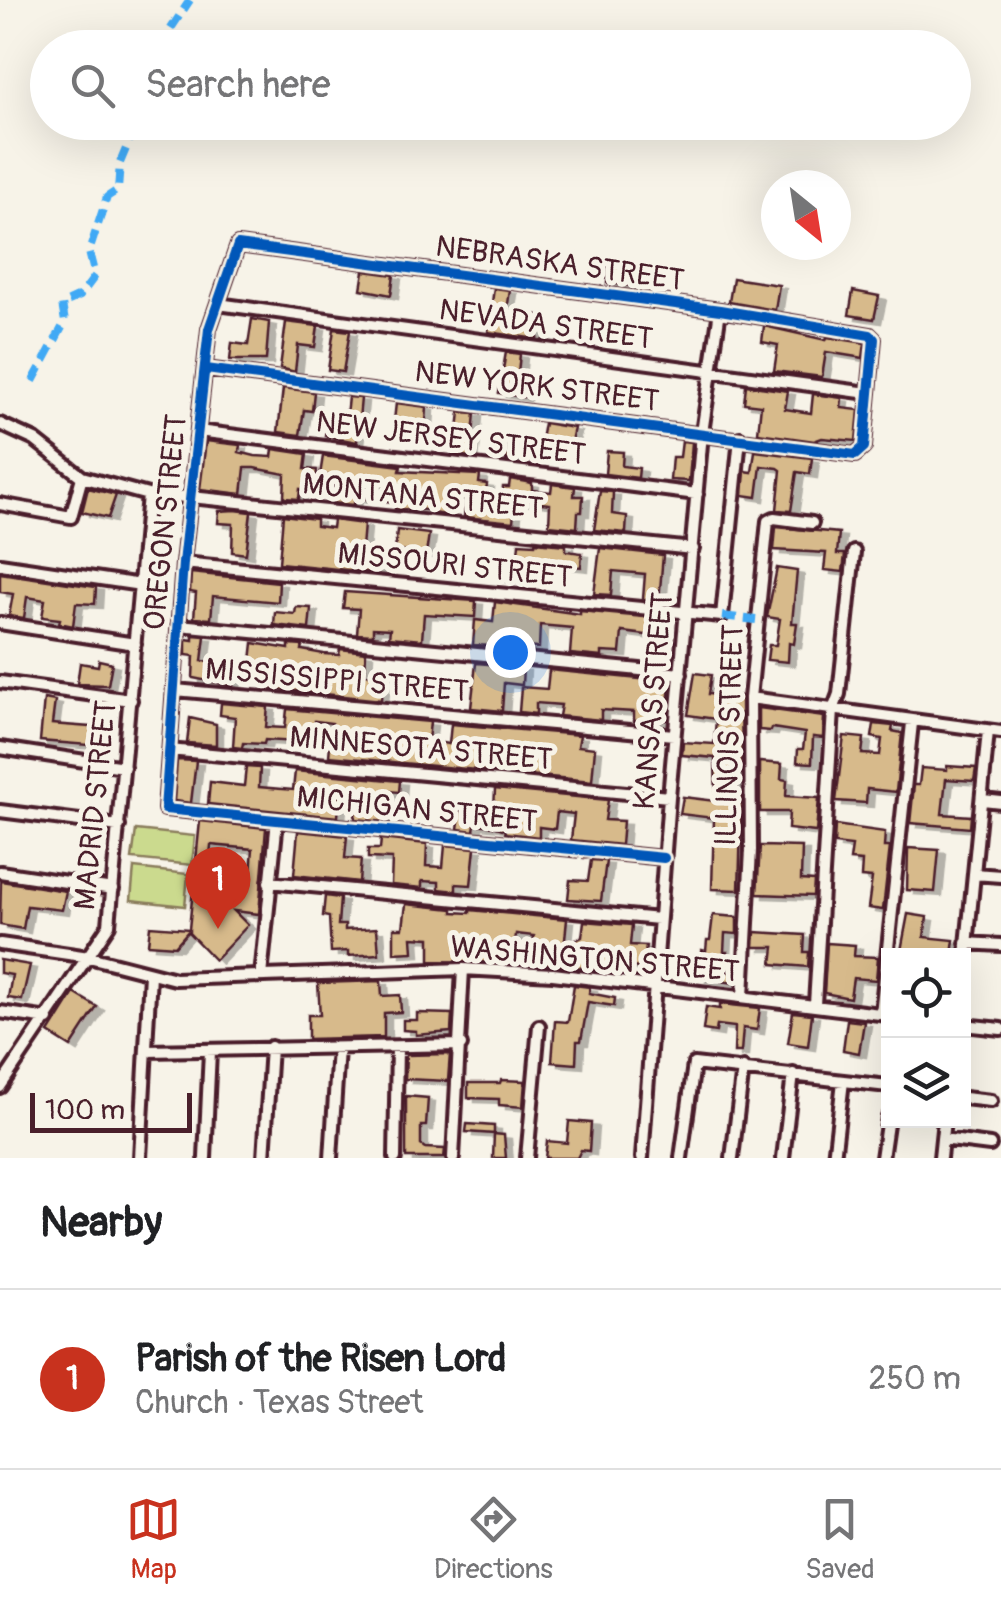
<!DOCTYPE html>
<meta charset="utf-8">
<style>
:root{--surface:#fff;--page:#f6f6f6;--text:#202124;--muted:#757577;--line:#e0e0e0;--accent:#c8321e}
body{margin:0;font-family:Pangolin,sans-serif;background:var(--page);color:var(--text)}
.controls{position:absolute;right:30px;bottom:30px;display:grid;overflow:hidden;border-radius:0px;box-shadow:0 10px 40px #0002}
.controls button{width:90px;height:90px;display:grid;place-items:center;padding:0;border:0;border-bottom:2px solid var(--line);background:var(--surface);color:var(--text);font:50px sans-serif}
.compass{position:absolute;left:761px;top:170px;width:90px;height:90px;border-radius:50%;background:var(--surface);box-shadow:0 10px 40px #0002;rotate:150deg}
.scale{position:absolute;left:30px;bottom:25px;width:162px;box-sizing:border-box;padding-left:10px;border:5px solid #4a1f2b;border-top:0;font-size:28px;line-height:35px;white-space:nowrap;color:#4a1f2b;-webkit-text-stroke:8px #f7f3e8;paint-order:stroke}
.you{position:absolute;left:510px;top:652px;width:35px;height:35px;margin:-25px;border:8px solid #fff;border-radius:50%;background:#1a73e8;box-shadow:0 0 0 15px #1a73e833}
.badge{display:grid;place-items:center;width:65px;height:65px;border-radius:50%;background:var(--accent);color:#fff;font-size:32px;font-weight:700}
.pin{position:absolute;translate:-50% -82px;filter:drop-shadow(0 2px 5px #0008)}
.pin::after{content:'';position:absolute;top:52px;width:35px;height:30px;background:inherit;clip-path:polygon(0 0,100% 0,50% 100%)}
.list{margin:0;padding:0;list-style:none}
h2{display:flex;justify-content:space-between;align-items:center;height:130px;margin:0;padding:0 40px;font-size:42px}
h2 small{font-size:32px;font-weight:400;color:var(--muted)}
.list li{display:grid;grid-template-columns:65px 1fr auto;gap:30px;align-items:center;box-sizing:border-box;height:180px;padding:0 40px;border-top:2px solid var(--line)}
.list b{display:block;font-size:38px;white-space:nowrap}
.list p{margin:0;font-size:32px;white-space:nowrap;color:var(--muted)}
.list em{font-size:32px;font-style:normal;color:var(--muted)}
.icon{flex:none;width:55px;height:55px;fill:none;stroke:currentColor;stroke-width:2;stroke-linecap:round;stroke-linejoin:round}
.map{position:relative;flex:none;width:1001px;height:1158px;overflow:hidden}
.search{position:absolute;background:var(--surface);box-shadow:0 10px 40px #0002;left:30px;right:30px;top:30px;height:110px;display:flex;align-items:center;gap:25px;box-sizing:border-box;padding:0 35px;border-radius:55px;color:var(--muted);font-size:38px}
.sheet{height:310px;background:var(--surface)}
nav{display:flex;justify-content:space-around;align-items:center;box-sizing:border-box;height:140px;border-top:2px solid var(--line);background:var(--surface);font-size:28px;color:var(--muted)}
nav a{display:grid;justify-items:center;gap:5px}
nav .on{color:var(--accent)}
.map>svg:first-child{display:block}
</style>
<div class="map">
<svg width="1001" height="1158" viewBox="0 0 1001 1158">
<defs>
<filter id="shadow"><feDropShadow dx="7" dy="4" stdDeviation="0" flood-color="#0004"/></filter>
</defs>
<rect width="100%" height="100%" fill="#f7f3e8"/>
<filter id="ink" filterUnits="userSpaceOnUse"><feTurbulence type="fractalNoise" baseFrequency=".01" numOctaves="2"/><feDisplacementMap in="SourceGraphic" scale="20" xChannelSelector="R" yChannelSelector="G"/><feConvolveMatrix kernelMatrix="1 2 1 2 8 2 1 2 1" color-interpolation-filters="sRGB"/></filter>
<g filter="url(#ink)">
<path fill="#cbda8e" stroke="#8a7c5c" stroke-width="2.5" d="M136 830 195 836 192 865 132 859Z
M134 868 188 874 185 906 131 900Z"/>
<path fill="#d7ba8b" stroke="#4a1f2b" stroke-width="2.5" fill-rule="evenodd" filter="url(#shadow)" d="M609 262 634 265 632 286 607 283Z
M364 271 394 275 391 295 361 289Z
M733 278 779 285 775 310 729 302Z
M494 288 510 290 507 311 540 315 537 339 488 332Z
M853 291 879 296 874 319 849 315Z
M252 319 269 322 266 360H230L232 343 248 345Z
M286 322 318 326 315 347 298 345 295 372 280 368Z
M764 326 826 340 827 337 865 343 863 358 826 352 822 377 774 371 778 345 762 342Z
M334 329 350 331 343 372 328 370Z
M506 352 520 354 518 374 527 375 523 397 499 393Z
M746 385 788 391 785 409 811 413 813 394 842 398 841 408 859 410 856 441 822 438 814 441 758 433 761 405 744 403Z
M283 388 314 392 312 411 304 410 300 435 278 432Z
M348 397 361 398 357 442 325 436 328 414 346 416Z
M396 403 427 407 426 423 394 421Z
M460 412 475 413 471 457 455 455Z
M544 423 574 428 571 441 559 439 555 459 538 456V460L516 457V460H506L508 446 518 448 519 437 541 440Z
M206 441 240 445 239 452 255 456 272 457 273 449 307 454 305 469 317 470 315 491 300 489 299 499 284 498 285 474 254 468H245L242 494 200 489Z
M682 441 692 442 689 481 670 480 672 457H680Z
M607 451 623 452 622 466 639 468 638 478 605 474Z
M755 451 812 458 810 474 797 472 791 511 777 510 781 470 778 468 761 466 757 497 743 495 745 471 752 472Z
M323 456 401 466 400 471 480 475 479 483 487 484 485 502 502 503 503 487H509L510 479 532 483V490L551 492 552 484 575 487 574 496H583L582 512H578L577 528 549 525 550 504 533 502 515 501 513 522 464 517 466 497 448 495 447 515 431 513V510L395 509 396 502 386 501 384 484 367 483 365 499 355 498 354 505 332 503 335 476 320 475Z
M88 488 116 495 108 518 82 512Z
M600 491 613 492 612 514 627 516 626 533 594 530Z
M235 510 251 512 246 554 232 552 233 524 218 523 219 511Z
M283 515 316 519V526L332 528 333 520 364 524 362 548 392 553 390 566 377 564 376 573 279 563Z
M776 527 839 533 837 554H845L843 572 824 570 826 553 774 550Z
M397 530 429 534 426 554 395 551Z
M535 542 566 545V551L582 553 581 567 532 562 530 581 499 578 501 562 517 564 519 543 535 544Z
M600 548 663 555 659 601 643 599 645 574 613 571 611 595 594 594Z
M777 568 797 571 792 623H797L794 644 789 643 788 662 767 660 769 645H776L780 619 767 617Z
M0 573 96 587 95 604 76 603 73 626 59 623 60 619 42 617 45 600 27 597 24 618 9 616 13 594 0 592Z
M191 573 279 582 278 602 213 596 211 619 194 618 196 593 190 592Z
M345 592 476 601 475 617 424 614 422 640 389 637 390 629 373 628V635L357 634 359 609 343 608Z
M495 602 580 614V611L655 618 654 636 622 632 620 653 602 652V657L570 654 572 628 540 625 539 648 473 645 475 620 493 622Z
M296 607 311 608 309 629 274 625 275 612 295 614Z
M193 635 205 636 202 661 235 662 233 686 193 678 194 656 186 655V639L193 640Z
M253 643 289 649V645L303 646 302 650 324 654 339 655 340 649 366 652 365 674 383 675 381 700 267 688 270 663 251 661Z
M99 660 112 663 108 685 77 684 80 663 98 666Z
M476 663 523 667 522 685 504 683 502 711 471 708Z
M549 670 670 682 667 720 634 721V712L601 710V720L559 716 561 705 536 703V714L519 712 521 687 547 689Z
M695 673 711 675 708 694 741 696 742 774H737V792H742L739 890 712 889 714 818 680 814 683 797 716 801 715 758 682 755 683 742 714 744 716 719 688 715Z
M44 699 55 701 52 724 103 728 100 746 40 741Z
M221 703 268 707 266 727 285 728 287 709 430 722 428 741 449 744 451 724 580 735 578 746 595 748 592 781 329 756 332 723 315 721 314 731 298 730 297 742 265 740 264 744 243 743 242 748 233 747 235 717 220 715Z
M759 708 824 717 823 738 813 737 812 763 797 762 798 749H803L805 733 772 728 771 731 759 730Z
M190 718 216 724V745L187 743Z
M874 724 893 726 892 731 902 733 896 792 867 789 866 803 836 801 844 736 864 738 862 754 880 755 882 739 872 737Z
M177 760 196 761 191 803 174 801Z
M760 762 782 764 781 779 787 780 786 796 819 798 816 832 788 829 789 812H760Z
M947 766 976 768 974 781 946 779 942 814 971 816 970 828 910 823 914 785H919L921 768 947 770Z
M246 767 260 768 259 787 293 790 295 771 400 781 399 792 389 791 386 822 355 819 357 793 340 792 338 817 208 804 210 782 244 786Z
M495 789 608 800 605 820 623 821 621 845 571 840 574 814 557 812 555 829 539 827V837L505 833 506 830 493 826 475 824 474 831 458 829 461 806 494 810Z
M200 821 266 828 259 914 234 911 248 925 215 960 189 933V930L175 946 148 944 150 926 189 929ZM211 845 253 849 250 883 208 879Z
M835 825 885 832 884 847H890L883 910 868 908 872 878 861 877 862 861 850 860 852 846 834 844Z
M298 831 347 836 345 858 361 859 359 882 294 875Z
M381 839 427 844 426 866 443 867 445 845 475 848 471 885 456 884V891L439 889V882L422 881V888L391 885 392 859 368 858V849H380Z
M760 846 802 847 801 880 814 881 813 896 757 894Z
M908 848 939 850 935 892 907 890Z
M591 860 606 861 601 901 568 899 570 880 588 881Z
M1 881 66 891 62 910 27 906 23 929 0 925Z
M325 896 340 898 338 925H345V930L377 928 379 954 348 956V951L331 952 329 917 323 916Z
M406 904 453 909V912L470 913V910L567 919 565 939 576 940 582 937 584 921 632 925 630 945 646 946 643 969 612 963 611 971 531 962 534 936 516 934 514 953 525 954 524 963 430 961V938L412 937 413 952 394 953V928H403Z
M908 914 927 917 924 937 954 940 952 955 928 953 927 956H900Z
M713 915 737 917V934L725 933 724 952H728L727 972 735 973V983L699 978 702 950 706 951 707 940H710Z
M755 932 805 935 804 952H809L808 967 772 964 774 947H754Z
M827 943 855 945 854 956 878 957 876 980 853 978 850 998 824 993Z
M0 960 30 965 22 1000 8 998 12 975 0 973Z
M381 981 382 996 400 995 401 1012 384 1013V1037L308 1039V1015H320L318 983Z
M574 985 590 987 589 993 615 998 614 1006 588 1002 581 1041H577L576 1064 552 1062 555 1021 568 1022Z
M74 993 97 1007 71 1047 49 1033Z
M720 1004 760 1008 757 1030 743 1028 741 1052H734L735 1027 717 1025 716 1032 703 1030 706 1007 720 1009Z
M793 1012 812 1014 808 1046 788 1043Z
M417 1013 452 1014 451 1032 416 1035V1031L403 1030V1020H417Z
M847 1020 864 1022 859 1053 843 1050Z
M450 1054 448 1081 405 1079 406 1055Z
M501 1080 525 1081 523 1107 499 1105V1099L468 1098V1083H500Z
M406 1096 428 1098 426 1126H421V1145L425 1148 445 1149 444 1158H406Z
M569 1121 591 1123 589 1151 581 1150 577 1158H545L547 1141 567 1143Z
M467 1124 494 1126V1134L504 1135 506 1158H493L494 1134 466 1132Z"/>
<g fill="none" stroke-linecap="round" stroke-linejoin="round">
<g stroke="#4a1f2b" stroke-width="18">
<path id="minor" d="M218 304 868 393
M206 369 855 455 864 447 874 339 870 335 720 310 238 245 209 329 183 563 165 809 664 858
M0 424 35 440 82 477 148 495 191 497 693 549
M198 431 697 494
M0 504 71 517 82 477
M183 563 722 616 740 438
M0 564 141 585
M0 623 135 644
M179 625 681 674
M0 682 131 700
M175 690 674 735
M750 698 1001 732
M0 748 124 767
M169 750 669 797
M983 800 1001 802
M0 811 119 826
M0 872 113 889
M974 874 1001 876
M269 882 659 919
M966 943 1001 945
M0 944 89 957 175 979 463 969 553 974 888 1015
M261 976 277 820
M964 976 988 731
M743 996 751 850 750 698 768 521 774 518 812 523
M815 1004 833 710 839 694 854 552
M0 1012 48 1019
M881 1014 912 723
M964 1025 1001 1029
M147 1051 461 1045
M0 1087 109 925 148 495
M964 1098 991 1101
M942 1139 990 1145
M140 1158 150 974
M205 1158 210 1051
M264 1158 271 1047
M331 1158 338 1048
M395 1158 397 1047
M453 1158 463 969
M527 1158 539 1026
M642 1158 669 797 702 433 720 310
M681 1158 694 1064 888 1086
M732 1158 743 1068
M783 1158 793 1074
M834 1158 843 1081
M882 1158 888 1117
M940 1158 944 1120"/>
</g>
<use href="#minor" stroke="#f7f3e8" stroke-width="10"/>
<path stroke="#3fa9f5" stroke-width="8" stroke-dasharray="15 8" stroke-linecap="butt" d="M158 48 190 0
M33 381 65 322 62 304 80 296 95 276 89 252 107 197 118 190 120 163 137 122
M722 616 756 620"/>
<g stroke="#f7f3e8" stroke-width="16">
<path id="cycleway" d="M206 369 855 455 864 447 874 339 870 335 720 310 238 245 209 329 183 563 165 809 664 858"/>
</g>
<use href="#cycleway" stroke="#0057b8" stroke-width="10"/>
</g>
</g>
<g text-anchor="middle" stroke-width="10" stroke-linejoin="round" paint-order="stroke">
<g font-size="30" fill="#4a1f2b" stroke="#f7f3e8">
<text transform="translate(560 263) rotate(8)" y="10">NEBRASKA STREET</text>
<text transform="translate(546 324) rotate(8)" y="10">NEVADA STREET</text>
<text transform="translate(537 386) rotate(7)" y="10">NEW YORK STREET</text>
<text transform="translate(451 438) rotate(7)" y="10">NEW JERSEY STREET</text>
<text transform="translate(423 496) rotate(6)" y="10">MONTANA STREET</text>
<text transform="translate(165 522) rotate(-84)" y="10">OREGON STREET</text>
<text transform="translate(455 565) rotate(6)" y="10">MISSOURI STREET</text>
<text transform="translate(337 680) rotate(5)" y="10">MISSISSIPPI STREET</text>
<text transform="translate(653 701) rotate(-85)" y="10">KANSAS STREET</text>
<text transform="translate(729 735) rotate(-88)" y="10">ILLINOIS STREET</text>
<text transform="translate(421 748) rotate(5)" y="10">MINNESOTA STREET</text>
<text transform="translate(95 805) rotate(-84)" y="10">MADRID STREET</text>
<text transform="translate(417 809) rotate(6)" y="10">MICHIGAN STREET</text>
<text transform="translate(595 959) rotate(5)" y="10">WASHINGTON STREET</text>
</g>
</g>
</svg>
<div class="controls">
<button><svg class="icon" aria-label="locate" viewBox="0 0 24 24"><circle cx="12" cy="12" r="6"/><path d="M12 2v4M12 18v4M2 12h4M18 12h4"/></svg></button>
<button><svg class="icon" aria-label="layers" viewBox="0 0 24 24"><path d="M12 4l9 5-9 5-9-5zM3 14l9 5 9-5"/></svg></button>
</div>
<svg class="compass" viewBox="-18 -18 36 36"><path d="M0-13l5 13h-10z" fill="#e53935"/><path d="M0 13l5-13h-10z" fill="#757577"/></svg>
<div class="scale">100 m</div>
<div class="you"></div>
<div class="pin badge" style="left:218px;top:929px">1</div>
<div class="search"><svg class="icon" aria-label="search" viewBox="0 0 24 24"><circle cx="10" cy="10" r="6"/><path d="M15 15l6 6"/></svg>Search here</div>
</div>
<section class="sheet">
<h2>Nearby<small></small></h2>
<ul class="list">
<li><span class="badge">1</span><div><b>Parish of the Risen Lord</b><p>Church · Texas Street</p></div><em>250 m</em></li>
</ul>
</section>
<nav>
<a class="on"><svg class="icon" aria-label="map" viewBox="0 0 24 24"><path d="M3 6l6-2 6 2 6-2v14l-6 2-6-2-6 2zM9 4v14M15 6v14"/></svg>Map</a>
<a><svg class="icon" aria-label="directions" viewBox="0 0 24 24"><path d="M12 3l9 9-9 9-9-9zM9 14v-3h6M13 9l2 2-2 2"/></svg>Directions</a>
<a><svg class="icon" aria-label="saved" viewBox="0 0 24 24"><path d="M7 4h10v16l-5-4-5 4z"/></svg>Saved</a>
</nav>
